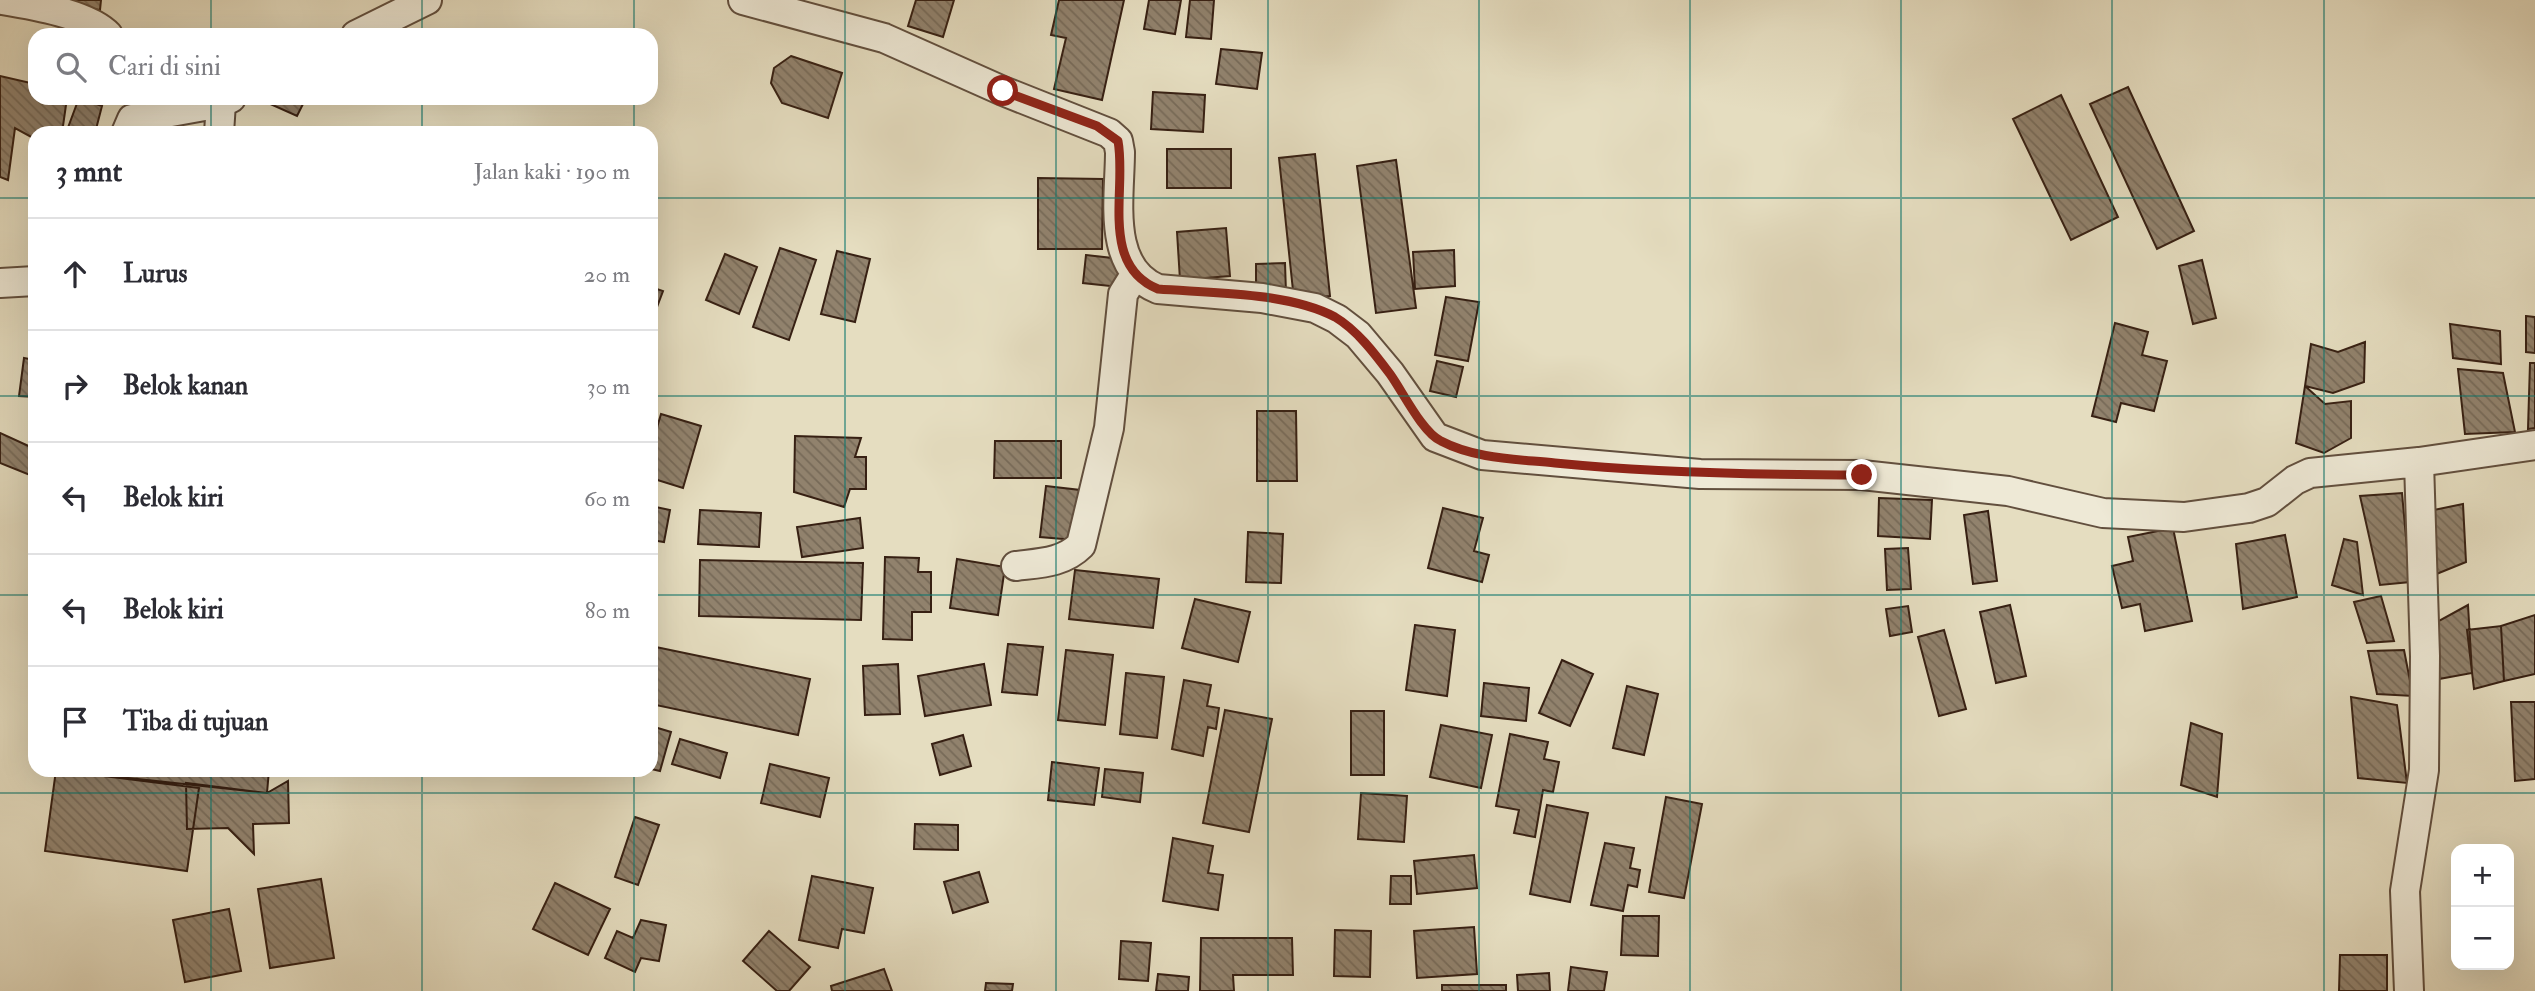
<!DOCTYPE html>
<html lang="id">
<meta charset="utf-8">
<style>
:root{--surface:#fff;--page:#f7f7f7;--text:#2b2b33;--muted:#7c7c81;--line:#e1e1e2}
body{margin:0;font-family:"IM FELL Double Pica",serif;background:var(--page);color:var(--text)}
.controls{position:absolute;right:21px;bottom:21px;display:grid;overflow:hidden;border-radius:14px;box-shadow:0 7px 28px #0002}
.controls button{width:63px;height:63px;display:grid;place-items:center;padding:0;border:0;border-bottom:2px solid var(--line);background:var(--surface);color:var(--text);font:35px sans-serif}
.stop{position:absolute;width:21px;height:21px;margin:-16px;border:5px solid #8f2418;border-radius:50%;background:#fff}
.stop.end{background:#8f2418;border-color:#fff;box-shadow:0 2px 7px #0008}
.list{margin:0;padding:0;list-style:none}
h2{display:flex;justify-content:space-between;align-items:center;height:91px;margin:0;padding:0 28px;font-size:30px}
h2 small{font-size:23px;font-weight:400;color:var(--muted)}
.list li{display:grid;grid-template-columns:46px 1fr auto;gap:21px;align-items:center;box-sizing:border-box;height:112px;padding:0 28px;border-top:2px solid var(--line)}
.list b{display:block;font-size:26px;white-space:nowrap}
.list em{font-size:23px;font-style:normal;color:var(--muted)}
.icon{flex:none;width:38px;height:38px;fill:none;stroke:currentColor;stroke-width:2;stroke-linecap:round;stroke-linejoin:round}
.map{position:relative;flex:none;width:2535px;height:991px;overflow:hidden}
.search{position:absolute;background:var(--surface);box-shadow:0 7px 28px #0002;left:28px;top:28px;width:630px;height:77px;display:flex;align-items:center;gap:18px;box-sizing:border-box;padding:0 24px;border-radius:21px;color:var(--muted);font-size:26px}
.panel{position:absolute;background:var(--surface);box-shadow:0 7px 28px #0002;left:28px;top:126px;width:630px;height:651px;border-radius:21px}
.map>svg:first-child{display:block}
</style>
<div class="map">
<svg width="2535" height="991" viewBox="0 0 2535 991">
<defs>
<pattern id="building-back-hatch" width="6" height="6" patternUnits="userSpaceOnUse" patternTransform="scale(1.75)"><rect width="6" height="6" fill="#91826d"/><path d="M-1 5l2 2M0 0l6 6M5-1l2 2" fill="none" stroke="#776a58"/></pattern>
</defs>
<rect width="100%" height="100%" fill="#e5ddc0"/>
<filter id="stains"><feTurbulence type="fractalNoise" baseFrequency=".00286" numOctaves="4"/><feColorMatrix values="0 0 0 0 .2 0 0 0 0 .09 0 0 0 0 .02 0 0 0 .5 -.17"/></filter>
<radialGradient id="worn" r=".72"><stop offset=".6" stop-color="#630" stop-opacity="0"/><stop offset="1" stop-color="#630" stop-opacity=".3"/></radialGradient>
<path fill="url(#building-back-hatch)" stroke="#372013" stroke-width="2" d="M49 0H101L100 10 49 3Z
M916 0H954L943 37 908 26Z
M1059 0H1124L1102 100 1054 89 1066 38 1051 35Z
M1149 0H1181L1175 34 1144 29Z
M1190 0H1214L1211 39 1186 37Z
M1221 49 1262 53 1257 89 1216 84Z
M791 56 842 73 828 118 782 103 771 83 774 68Z
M0 76 35 84V98H67L62 133H35V139L15 128 8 180 0 177Z
M2128 87 2194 231 2157 249 2090 104Z
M1153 92 1205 95 1203 132 1151 129Z
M2061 95 2118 217 2071 240 2013 119Z
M79 98 102 106 95 133H66Z
M257 98H306L297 116Z
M1167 149H1231V188H1167Z
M1315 154 1330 296 1294 300 1279 158Z
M1396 160 1416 308 1376 313 1357 166Z
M1038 178 1103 179 1102 249H1038Z
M1226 228 1230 276 1180 280 1177 232Z
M780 248 816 260 789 340 753 327Z
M1454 250 1455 286 1415 289 1413 252Z
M837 251 870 259 855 322 821 314Z
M725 254 757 267 739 314 706 300Z
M1086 255 1121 259 1119 287 1083 283Z
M2202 260 2216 318 2193 324 2179 266Z
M1285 263 1286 293 1256 294V264Z
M651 287 663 291 651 323Z
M1446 297 1479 302 1468 361 1435 355Z
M2526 316 2535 317V353L2526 352Z
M2115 323 2148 332 2142 355 2167 361 2154 411 2121 403 2116 422 2092 416Z
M2450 324 2500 331 2501 364 2453 358Z
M2365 342 2364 382 2333 393 2305 386 2311 344 2338 352Z
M24 358 35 360V397L19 396Z
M1437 361 1463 367 1456 397 1430 391Z
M2530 363H2535V428L2528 429Z
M2458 369 2503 373 2515 432 2465 434Z
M2305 386 2325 404 2351 401V438L2324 453 2296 443Z
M1257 411H1296L1297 481H1257Z
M661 414 701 426 683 488 651 478V448Z
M0 433 35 449V477L0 463Z
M795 436 861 438 855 457H866V489H850L844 507 794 492Z
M995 441H1061V478H994Z
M1046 486 1080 490 1075 540 1040 537Z
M2402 493 2410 582 2380 585 2360 496Z
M1879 498 1932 500 1930 539 1878 536Z
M2463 504 2466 562 2434 575 2429 511Z
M651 506 670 510 664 542 651 540Z
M1443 508 1483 518 1474 551 1489 555 1482 582 1428 568Z
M700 510 761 513 759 547 698 544Z
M1988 511 1997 581 1973 584 1964 515Z
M860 518 863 548 802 557 797 527Z
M2173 528 2192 621 2145 631 2140 604 2122 608 2112 566 2133 561 2128 537Z
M1248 532 1283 534 1281 583 1246 582Z
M2285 535 2297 597 2243 609 2236 544Z
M2344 539 2357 542 2363 595 2332 585Z
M1908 548 1911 589 1887 590 1885 549Z
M885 557 919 558 918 572H931V612H912V640L883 639Z
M957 559 1005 567 998 615 950 608Z
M700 560 863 563 861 620 699 616Z
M1075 570 1159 579 1153 628 1069 619Z
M2381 596 2394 641 2367 643 2354 602Z
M1195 599 1250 612 1238 662 1182 648Z
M2010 605 2026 676 1996 683 1980 612Z
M2468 605 2472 673 2439 679 2435 623Z
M1908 606 1912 632 1890 636 1886 609Z
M2535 615V674L2504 681 2501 626Z
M1415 625 1455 630 1447 696 1406 690Z
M2501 626 2504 681 2474 689 2467 630Z
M1944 630 1966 709 1939 716 1918 637Z
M1008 644 1043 647 1037 695 1002 692Z
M651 646 810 679 798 735 651 704Z
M1066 650 1113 655 1105 725 1058 720Z
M2404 650 2413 696 2377 694 2368 651Z
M1562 660 1593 674 1570 726 1539 713Z
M898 664 900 714 865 715 863 666Z
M984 664 991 705 925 716 918 676Z
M1126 673 1164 677 1157 738 1120 734Z
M1184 680 1211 685 1207 706 1219 708 1216 729 1208 727 1203 756 1172 749Z
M1484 683 1529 688 1526 721 1481 716Z
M1627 686 1658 694 1644 755 1613 748Z
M2351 697 2397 705 2407 783 2358 778Z
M2511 702H2535V779L2515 781Z
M1225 710 1272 719 1249 832 1203 823Z
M1351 711H1384V775H1351Z
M2191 723 2222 734 2217 797 2181 785Z
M1441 725 1492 735 1481 788 1430 777Z
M651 726 671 732 660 771 651 769Z
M1510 734 1548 742 1544 759 1559 762 1553 792 1543 790 1535 837 1514 833 1519 810 1496 806Z
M963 735 971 766 940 775 932 744Z
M680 739 727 753 720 778 672 764Z
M1052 762 1099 768 1094 805 1048 800Z
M770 764 829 778 820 817 761 803Z
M1105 769 1143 773 1140 802 1102 797Z
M56 770 199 788 187 871 45 851Z
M113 770H269L267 793 119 777Z
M288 781 289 823 253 824 254 854 228 828 187 829 186 783 267 793Z
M1361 793 1407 796 1404 842 1358 839Z
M1666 797 1702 804 1684 898 1649 892Z
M1547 805 1588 813 1570 902 1530 894Z
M635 817 659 825 638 885 615 877Z
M915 824 958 825V850L914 849Z
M1173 838 1213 846 1208 873 1223 875 1218 910 1163 901Z
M1605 843 1634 848 1630 868 1640 870 1637 887 1628 885 1623 911 1591 905Z
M1474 855 1477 888 1417 894 1414 861Z
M979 872 988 902 953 913 944 882Z
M812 876 873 888 864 933 842 929 838 948 799 940Z
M1391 876H1411V904H1390Z
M321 879 334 958 270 968 258 889Z
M555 883 610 909 588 955 533 929Z
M229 909 241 971 185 982 173 920Z
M1623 916H1659L1658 956 1621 955Z
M641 920 666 925 659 961 641 958 635 972 605 958 617 931 633 938Z
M1474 927 1477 974 1417 978 1414 931Z
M1335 930 1371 931 1370 977 1334 976Z
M769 931 810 967 789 991H777L743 961Z
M1201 938H1292L1293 975H1233L1234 991H1200Z
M1121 941 1151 943 1148 981 1119 979Z
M2340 955H2387V991H2339Z
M1571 967 1607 972 1604 991H1568Z
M884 969 892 991H832L831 986Z
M1549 973 1550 991H1518L1517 975Z
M1158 974 1189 977 1188 991H1156Z
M986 983 1013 984 1012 991H985Z
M1442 985H1506V991H1442Z"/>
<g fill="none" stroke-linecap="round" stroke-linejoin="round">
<g stroke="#624f3e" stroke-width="32">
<path id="minor" d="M2 0C32 5 88 14 108 35
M743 0 884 38 1003 91 1109 133 1118 141 1120 152C1120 197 1106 268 1158 289L1262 298 1315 308 1337 319 1358 335 1390 373 1435 437 1482 455 1700 474 1862 475 2008 491 2103 513 2184 517 2249 508 2267 502 2295 480 2310 473 2419 462 2535 445
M356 35 427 0
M126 133 132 119 221 103 231 98
M219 133 221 103
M0 283 35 281
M1016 566C1040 563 1063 563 1081 545L1109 428 1123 294 1136 273
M2409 991 2405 891 2424 770 2425 656 2419 462"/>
</g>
<use href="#minor" stroke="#eee9d6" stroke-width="28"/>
</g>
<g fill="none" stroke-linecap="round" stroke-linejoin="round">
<path stroke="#8f2418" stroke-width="9" d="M1003 91 1097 126 1118 141C1127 189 1099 265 1158 289 1211 293 1288 292 1335 317 1357 330 1375 354 1390 374 1403 392 1422 432 1441 441 1475 459 1517 459 1555 463 1657 473 1759 475 1862 475"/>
</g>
<path fill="none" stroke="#0f766e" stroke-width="2" stroke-opacity="0.55" d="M211 0V35M422 0V35M634 0V35M845 0V991M1056 0V991M1268 0V991M1479 0V991M1690 0V991M1901 0V991M2112 0V991M2324 0V991M211 98V133M422 98V133M634 98V133M0 198H35M651 198H2535M0 396H35M651 396H2535M0 595H35M651 595H2535M211 770V991M422 770V991M634 770V991M0 793H2535"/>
<rect width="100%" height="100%" filter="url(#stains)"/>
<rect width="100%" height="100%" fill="url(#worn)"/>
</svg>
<div class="controls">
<button>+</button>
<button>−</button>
</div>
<div class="stop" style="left:1003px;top:91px"></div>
<div class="stop end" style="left:1862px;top:475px"></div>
<div class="search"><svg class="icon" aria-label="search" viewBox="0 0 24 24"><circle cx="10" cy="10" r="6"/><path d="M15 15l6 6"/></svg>Cari di sini</div>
<section class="panel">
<h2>3 mnt<small>Jalan kaki · 190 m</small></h2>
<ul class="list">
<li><svg class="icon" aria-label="ahead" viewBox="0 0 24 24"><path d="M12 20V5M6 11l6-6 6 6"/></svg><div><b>Lurus</b></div><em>20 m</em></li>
<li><svg class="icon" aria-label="right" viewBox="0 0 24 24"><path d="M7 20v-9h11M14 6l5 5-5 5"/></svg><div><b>Belok kanan</b></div><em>30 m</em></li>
<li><svg class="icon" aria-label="left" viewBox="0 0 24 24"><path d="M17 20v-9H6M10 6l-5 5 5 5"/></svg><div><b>Belok kiri</b></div><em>60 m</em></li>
<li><svg class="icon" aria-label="left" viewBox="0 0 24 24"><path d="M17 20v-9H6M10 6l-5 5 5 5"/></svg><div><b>Belok kiri</b></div><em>80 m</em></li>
<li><svg class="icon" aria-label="arrive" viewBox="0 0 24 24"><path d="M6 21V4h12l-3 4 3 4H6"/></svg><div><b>Tiba di tujuan</b></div></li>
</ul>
</section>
</div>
